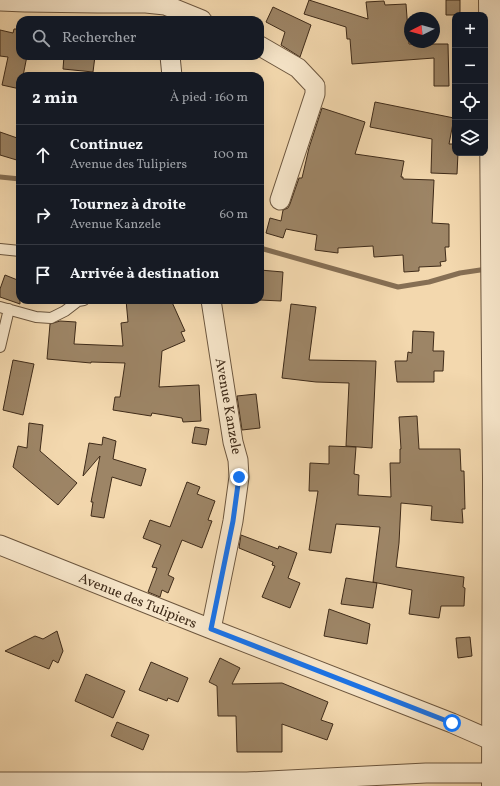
<!DOCTYPE html>
<html lang="fr">
<meta charset="utf-8">
<style>
:root{--surface:#171b24;--page:#20242c;--text:#f1f3f6;--muted:#9ea1a6;--line:#363941}
body{margin:0;font-family:Vollkorn,serif;background:var(--page);color:var(--text)}
.controls{position:absolute;right:12px;top:12px;display:grid;overflow:hidden;border-radius:8px;box-shadow:0 4px 16px #0002}
.controls button{width:36px;height:36px;display:grid;place-items:center;padding:0;border:0;border-bottom:1px solid var(--line);background:var(--surface);color:var(--text);font:20px sans-serif}
.compass{position:absolute;left:404px;top:12px;width:36px;height:36px;border-radius:50%;background:var(--surface);box-shadow:0 4px 16px #0002;rotate:264deg}
.stop{position:absolute;width:12px;height:12px;margin:-9px;border:3px solid #1a73e8;border-radius:50%;background:#fff}
.stop.end{background:#1a73e8;border-color:#fff;box-shadow:0 1px 4px #0008}
.list{margin:0;padding:0;list-style:none}
h2{display:flex;justify-content:space-between;align-items:center;height:52px;margin:0;padding:0 16px;font-size:17px}
h2 small{font-size:13px;font-weight:400;color:var(--muted)}
.list li{display:grid;grid-template-columns:26px 1fr auto;gap:12px;align-items:center;box-sizing:border-box;height:60px;padding:0 16px;border-top:1px solid var(--line)}
.list b{display:block;font-size:15px;white-space:nowrap}
.list p{margin:0;font-size:13px;white-space:nowrap;color:var(--muted)}
.list em{font-size:13px;font-style:normal;color:var(--muted)}
.icon{flex:none;width:22px;height:22px;fill:none;stroke:currentColor;stroke-width:2;stroke-linecap:round;stroke-linejoin:round}
.map{position:relative;flex:none;width:500px;height:786px;overflow:hidden}
.search{position:absolute;background:var(--surface);box-shadow:0 4px 16px #0002;left:16px;top:16px;width:248px;height:44px;display:flex;align-items:center;gap:10px;box-sizing:border-box;padding:0 14px;border-radius:12px;color:var(--muted);font-size:15px}
.panel{position:absolute;background:var(--surface);box-shadow:0 4px 16px #0002;left:16px;top:72px;width:248px;height:232px;border-radius:12px}
.map>svg:first-child{display:block}
</style>
<div class="map">
<svg width="500" height="786" viewBox="0 0 500 786">
<rect width="100%" height="100%" fill="#f3d8ae"/>
<filter id="stains"><feTurbulence type="fractalNoise" baseFrequency=".005" numOctaves="4"/><feColorMatrix values="0 0 0 0 .2 0 0 0 0 .09 0 0 0 0 .02 0 0 0 .5 -.17"/></filter>
<radialGradient id="worn" r=".72"><stop offset=".6" stop-color="#630" stop-opacity="0"/><stop offset="1" stop-color="#630" stop-opacity=".3"/></radialGradient>
<g fill="none" stroke-linecap="round" stroke-linejoin="round">
<path stroke="#866f54" stroke-width="5" d="M0 177 20 179
M260 248 398 287 429 282 460 273 487 269"/>
</g>
<path fill="#9d8566" stroke="#3f2b19" d="M309 0 368 19 366 2 384 1 385 5 406 4 409 44H448L449 86H434V58L352 64 350 39H347L346 27 304 14Z
M446 0H460V15H446Z
M273 7 311 25 300 57 281 45 285 32 266 22Z
M14 29H20V56H27L23 76H20V89L2 85 8 57 0 56V30L13 33Z
M64 56H95L93 72 63 69Z
M375 102 454 118 449 144H455V153H458L457 174 431 173 432 139 370 127Z
M322 108 365 122 355 154 404 161 401 177H403V179L434 180 432 223 449 224V247H445L446 261 440 262 441 266 419 267V271L404 272 403 255 374 257 373 246 338 248V253L315 250 317 235 286 229 283 238 266 233 270 218 281 221 283 210 288 208 290 204 299 178H302L309 148Z
M0 132 20 139V161L0 155Z
M260 270 283 272 281 301 260 300Z
M5 275 20 281V304L0 297V289Z
M126 300H171L185 331 181 332 185 341 162 351 159 387 199 385 201 421 183 422 182 418 152 413 151 416 113 410 115 397H120L125 363 91 362V363L47 359 50 324 60 321 76 322 74 344 123 346 121 323 128 322Z
M291 304 316 307 309 360 376 361 372 448 346 446 349 383 316 382 282 378Z
M413 331 434 332 433 351H444L443 371H434V382H397L395 361H407L408 352 412 353Z
M13 360 34 364 23 415 3 410Z
M256 394 260 428 242 430 237 396Z
M417 416 419 449H460L461 471H464L465 509H462L463 523 431 520 432 506 401 503 399 543 396 567 464 577 463 587 465 588 464 606H441L439 618 409 614 412 590 373 582 380 527 336 524 331 553 309 550 318 491H309L310 463 329 464V446L356 447 354 474 359 475 358 495 391 497 390 463H400V449H401L399 417Z
M29 423 43 425 40 451 77 483 58 505 13 467 18 446 27 448Z
M195 427 209 429 206 445 192 443Z
M103 437 116 441 113 459 146 469 141 486 112 477 104 518 91 516 93 502H91L100 456 83 476 89 443 102 445Z
M187 482 200 487 197 494 215 501 208 520 212 521 202 548 182 540 168 575 174 578 168 593 162 590 160 597 148 592 157 568 152 567 161 545 143 538 150 520 170 527Z
M241 535 278 549 279 546 297 553 288 578 300 583 290 608 262 597 275 566 272 565 273 562 239 548Z
M346 578 377 583 373 608 341 604Z
M329 609 370 624 367 644 324 636Z
M57 631 63 651 58 663 53 660 49 669 5 651 35 636 43 639Z
M470 637 472 656 458 658 456 638Z
M220 658 240 668 232 684 282 683 328 702 321 720 333 724 327 740 282 724V752H237L236 716H218L217 686 209 682Z
M151 662 188 678 178 702 168 698 167 701 139 690Z
M86 674 125 691 113 718 75 701Z
M117 722 149 735 143 750 111 736Z"/>
<g fill="none" stroke-linecap="round" stroke-linejoin="round">
<g stroke="#6c563e" stroke-width="12">
<path id="service" d="M0 249 20 251
M0 307 36 317 51 318 65 311 78 301 84 300
M0 347 9 309"/>
</g>
<g stroke="#6c563e" stroke-width="21">
<path id="minor" d="M0 1 25 2 98 3H146L165 5 202 20
M260 46 298 68 315 86V94L280 200
M170 56 172 76
M211 300 233 442 238 460 239 477 233 521 211 629
M0 545 211 629 452 723 500 744
M0 782H247L426 773H493"/>
</g>
<g stroke="#6c563e" stroke-width="24">
<path id="tertiary" d="M490 0 494 479 493 786"/>
</g>
<use href="#service" stroke="#f7e6ca" stroke-width="10"/>
<use href="#minor" stroke="#f7e6ca" stroke-width="19"/>
<use href="#tertiary" stroke="#f7e6ca" stroke-width="22"/>
</g>
<g fill="none" stroke-linecap="round" stroke-linejoin="round">
<path stroke="#1a73e8" stroke-width="5" d="M239 477 233 521 211 629 452 723"/>
</g>
<g text-anchor="middle" stroke-width="3" stroke-linejoin="round" paint-order="stroke">
<g font-size="14" fill="#3f2b19" stroke="#f7e6ca">
<text transform="translate(229 406) rotate(80)" y="5">Avenue Kanzele</text>
<text transform="translate(138 600) rotate(22)" y="5">Avenue des Tulipiers</text>
</g>
</g>
<rect width="100%" height="100%" filter="url(#stains)"/>
<rect width="100%" height="100%" fill="url(#worn)"/>
</svg>
<div class="controls">
<button>+</button>
<button>−</button>
<button><svg class="icon" aria-label="locate" viewBox="0 0 24 24"><circle cx="12" cy="12" r="6"/><path d="M12 2v4M12 18v4M2 12h4M18 12h4"/></svg></button>
<button><svg class="icon" aria-label="layers" viewBox="0 0 24 24"><path d="M12 4l9 5-9 5-9-5zM3 14l9 5 9-5"/></svg></button>
</div>
<svg class="compass" viewBox="-18 -18 36 36"><path d="M0-13l5 13h-10z" fill="#e53935"/><path d="M0 13l5-13h-10z" fill="#9ea1a6"/></svg>
<div class="stop" style="left:452px;top:723px"></div>
<div class="stop end" style="left:239px;top:477px"></div>
<div class="search"><svg class="icon" aria-label="search" viewBox="0 0 24 24"><circle cx="10" cy="10" r="6"/><path d="M15 15l6 6"/></svg>Rechercher</div>
<section class="panel">
<h2>2 min<small>À pied · 160 m</small></h2>
<ul class="list">
<li><svg class="icon" aria-label="ahead" viewBox="0 0 24 24"><path d="M12 20V5M6 11l6-6 6 6"/></svg><div><b>Continuez</b><p>Avenue des Tulipiers</p></div><em>100 m</em></li>
<li><svg class="icon" aria-label="right" viewBox="0 0 24 24"><path d="M7 20v-9h11M14 6l5 5-5 5"/></svg><div><b>Tournez à droite</b><p>Avenue Kanzele</p></div><em>60 m</em></li>
<li><svg class="icon" aria-label="arrive" viewBox="0 0 24 24"><path d="M6 21V4h12l-3 4 3 4H6"/></svg><div><b>Arrivée à destination</b></div></li>
</ul>
</section>
</div>
